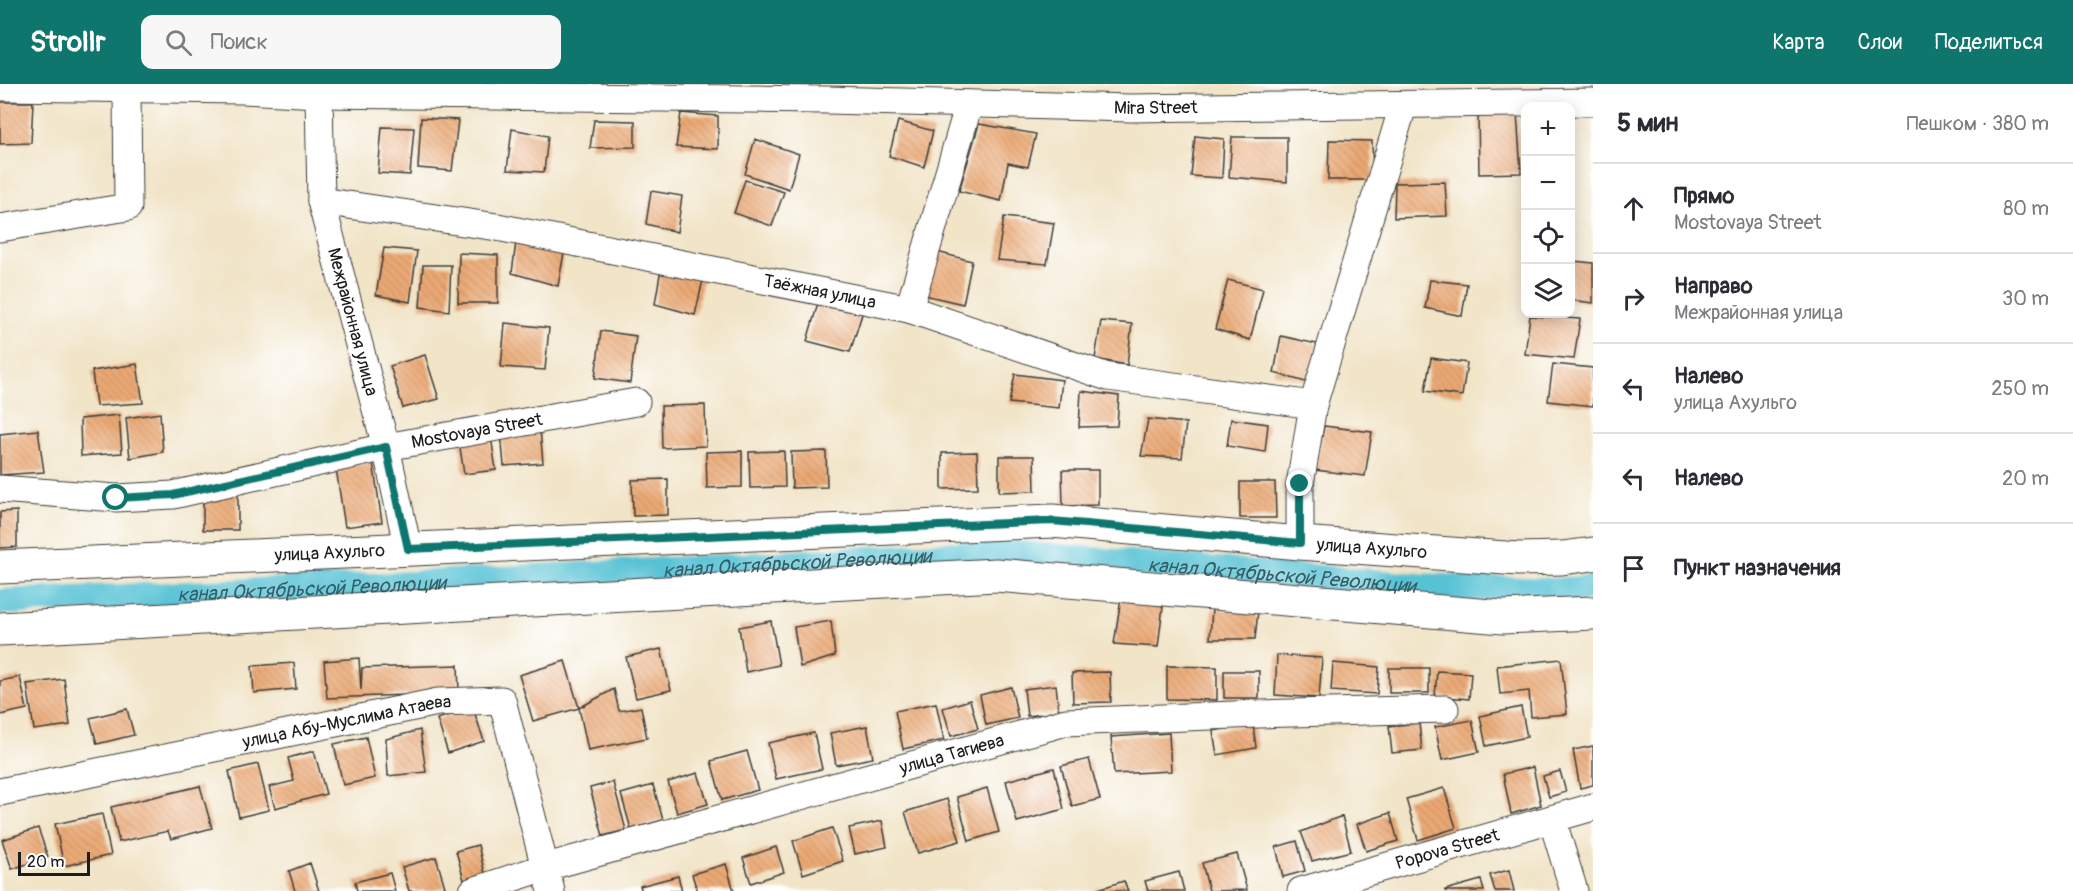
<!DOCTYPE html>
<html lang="ru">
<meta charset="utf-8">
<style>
:root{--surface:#fff;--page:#f7f7f7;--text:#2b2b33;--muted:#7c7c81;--line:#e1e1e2;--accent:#0f766e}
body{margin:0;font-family:Pangolin,sans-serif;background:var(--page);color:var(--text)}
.controls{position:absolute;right:18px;top:18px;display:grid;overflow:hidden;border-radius:12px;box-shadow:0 3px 15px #0003}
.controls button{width:54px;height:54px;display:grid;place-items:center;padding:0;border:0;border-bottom:2px solid var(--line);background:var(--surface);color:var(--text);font:30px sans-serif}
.scale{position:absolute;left:18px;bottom:15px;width:72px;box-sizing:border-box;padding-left:6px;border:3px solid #1c1c1c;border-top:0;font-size:16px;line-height:21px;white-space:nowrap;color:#1c1c1c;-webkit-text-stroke:4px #fff;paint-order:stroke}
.stop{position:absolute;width:18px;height:18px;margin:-14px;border:4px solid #0f766e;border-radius:50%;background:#fff}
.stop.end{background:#0f766e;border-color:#fff;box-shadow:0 2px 6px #0008}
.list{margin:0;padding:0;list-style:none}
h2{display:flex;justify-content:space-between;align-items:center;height:78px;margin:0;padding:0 24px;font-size:26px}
h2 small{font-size:20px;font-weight:400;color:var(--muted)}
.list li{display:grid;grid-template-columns:39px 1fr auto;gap:18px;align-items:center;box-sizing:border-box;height:90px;padding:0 24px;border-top:2px solid var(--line)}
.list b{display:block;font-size:22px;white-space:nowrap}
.list p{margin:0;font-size:20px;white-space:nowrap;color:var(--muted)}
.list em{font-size:20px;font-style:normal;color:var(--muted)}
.icon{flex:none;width:33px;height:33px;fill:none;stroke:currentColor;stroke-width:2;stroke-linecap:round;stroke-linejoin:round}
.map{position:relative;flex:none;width:1593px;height:807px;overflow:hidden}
header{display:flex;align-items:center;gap:36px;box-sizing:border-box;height:84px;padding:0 30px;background:var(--accent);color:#fff}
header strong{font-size:28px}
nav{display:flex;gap:33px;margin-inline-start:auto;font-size:21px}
.search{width:420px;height:54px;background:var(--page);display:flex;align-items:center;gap:15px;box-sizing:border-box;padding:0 21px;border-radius:12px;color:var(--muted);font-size:22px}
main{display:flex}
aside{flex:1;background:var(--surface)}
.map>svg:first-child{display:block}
</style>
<header>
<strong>Strollr</strong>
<div class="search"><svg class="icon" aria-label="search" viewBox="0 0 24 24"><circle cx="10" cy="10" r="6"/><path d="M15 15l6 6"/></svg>Поиск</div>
<nav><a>Карта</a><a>Слои</a><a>Поделиться</a></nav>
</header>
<main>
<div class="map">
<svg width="1593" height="807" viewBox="0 0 1593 807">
<defs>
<pattern id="building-back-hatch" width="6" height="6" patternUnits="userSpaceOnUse" patternTransform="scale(1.5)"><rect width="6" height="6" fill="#eba974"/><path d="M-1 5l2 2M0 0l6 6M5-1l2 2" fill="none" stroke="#c99164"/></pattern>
</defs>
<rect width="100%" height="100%" fill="#fff"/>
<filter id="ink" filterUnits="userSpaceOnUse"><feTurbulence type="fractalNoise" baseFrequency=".0167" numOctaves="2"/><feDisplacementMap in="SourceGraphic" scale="12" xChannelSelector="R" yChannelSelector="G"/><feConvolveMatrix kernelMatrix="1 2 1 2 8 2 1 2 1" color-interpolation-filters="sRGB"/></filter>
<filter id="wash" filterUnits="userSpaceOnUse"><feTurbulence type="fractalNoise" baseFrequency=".008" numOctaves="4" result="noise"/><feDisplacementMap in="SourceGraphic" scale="24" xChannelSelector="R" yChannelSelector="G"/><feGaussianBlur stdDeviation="1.35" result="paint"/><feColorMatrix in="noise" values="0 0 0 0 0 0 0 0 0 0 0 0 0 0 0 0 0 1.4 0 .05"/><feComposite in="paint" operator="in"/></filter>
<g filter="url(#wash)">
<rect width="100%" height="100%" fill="#f1e4c7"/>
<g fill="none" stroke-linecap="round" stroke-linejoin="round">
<path stroke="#59c2d5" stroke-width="26" id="s1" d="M0 518 393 501 994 468 1421 502 1553 507 1593 504"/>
</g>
<g id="blocks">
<path fill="url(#building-back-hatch)" d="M0 18H33L31 59 0 60Z
M681 29 718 32V65L676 63Z
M1517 29 1521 89 1479 90 1478 30Z
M421 34 458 36 452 87 418 84Z
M594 36 635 37V63L590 64Z
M898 37 933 47 924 83 889 72Z
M979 40 1036 50 1028 83 1008 79 1001 117 959 107Z
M382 43 414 44 410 91 378 89Z
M512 45 548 52 544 88 507 86Z
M1195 52 1224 55 1222 94 1191 92Z
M1232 53H1287V98L1229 93Z
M755 55 799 70 789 105 745 90Z
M1329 56 1372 57 1373 96H1328Z
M745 96 784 108 772 142 734 129Z
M1445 98 1447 132 1394 134 1395 99Z
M651 107 682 112 677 148 646 140Z
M1004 133 1054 139 1047 180 997 176Z
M516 158 564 169 558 202 512 189Z
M384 164 417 167 410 218 376 211Z
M933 167 972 177 963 220 920 210Z
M459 169 498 171V219H458Z
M1573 177 1593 179V219L1570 216Z
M423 181H451L449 227 420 223Z
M661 184 703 196 695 231 655 220Z
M1228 196 1263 205 1250 256 1215 245Z
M1430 196 1467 200 1462 232 1425 224Z
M818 219 863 227 850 268 807 257Z
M1530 232 1580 235 1574 275 1525 270Z
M1101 237 1132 240 1127 281 1095 275Z
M505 239 549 244 545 286 501 283Z
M601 247 636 252 630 299 595 294Z
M1281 252 1317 260 1309 299 1274 289Z
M425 271 439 315 403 324 390 282Z
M1431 274 1467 279 1462 312 1425 307Z
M137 280 143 319 96 322 92 287Z
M1553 280 1593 284V322L1548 317Z
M1015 290 1062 296 1059 324 1009 319Z
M1081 307 1119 312 1117 342 1079 343Z
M705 321 706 362 662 364 661 322Z
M160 329 163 368 130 374 126 334Z
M119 331 122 369 81 372 80 335Z
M1148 335 1186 339 1182 374 1141 372Z
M1231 335 1268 340 1265 368 1227 362Z
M1324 342 1372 348 1365 392 1315 386Z
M540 345 543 379 504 382 501 349Z
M38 346 44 388 0 391V350Z
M491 352 496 386 464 390 459 357Z
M742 367V403L707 404 706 368Z
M784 367 785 403 750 404 749 368Z
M826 367 827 403 792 404 791 368Z
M977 368 978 404 942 405V369Z
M999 372H1034L1035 407 999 408Z
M373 378 382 438 345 443 336 384Z
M1062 386H1098V421L1063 422Z
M668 395V431L633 432 632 396Z
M1240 398H1275L1276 434H1240Z
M238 410V446H203V411Z
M17 427V463L0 464V428Z
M1121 514 1163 522 1158 563 1114 560Z
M1212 525 1258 527 1255 555H1210Z
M771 537 779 581 746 588 739 543Z
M831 537 835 572 800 583 794 543Z
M661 565 671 606 636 614 626 573Z
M1277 571 1322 574 1319 614 1275 611Z
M359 574 361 606 362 584 458 581 459 609 327 614 324 577Z
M1561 575 1567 630 1531 633 1529 607 1500 610 1497 582Z
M565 577 579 624 533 637 519 591Z
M294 579 296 605 254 609 252 582Z
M1333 579 1379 583 1377 610 1331 607Z
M1167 582 1217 583V616L1167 615Z
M1389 584H1429V609H1389Z
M1224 587H1259V614H1224Z
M1437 587 1471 589 1469 615 1435 612Z
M1110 588 1111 618 1073 619 1072 589Z
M20 593 27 625 0 631V597Z
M64 595 70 641 34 646 27 600Z
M1056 601 1059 628 1027 632 1024 605Z
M1011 603 1018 634 986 641 980 611Z
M614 605 619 627 641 623 647 654 588 666 579 624Z
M970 616 978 645 951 652 943 624Z
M936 619 944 656 903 665 895 627Z
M1521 623 1527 653 1486 662 1480 632Z
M473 624 484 657 448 669 437 635Z
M127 625 134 651 97 660 90 634Z
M1472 636 1479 668 1442 676 1435 643Z
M1419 639 1422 666 1392 669 1389 642Z
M1253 640 1256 664 1217 671 1213 647Z
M867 642 873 674 836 681 830 649Z
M420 646 426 688 388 692 386 655Z
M814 649 822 685 776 695 768 659Z
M1169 649 1171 687 1114 690 1111 653Z
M366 653 375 694 343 701 334 660Z
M1593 662V701L1580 704 1573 666Z
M314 667 326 710 275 724 269 703 294 697 288 674Z
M747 667 758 706 722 716 711 677Z
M1089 675 1100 715 1072 722 1061 682Z
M258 680 269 726 239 733 229 687Z
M1533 683 1541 721 1511 730 1503 690Z
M1054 684 1064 725 1017 738 1006 697Z
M1560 687 1566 708 1549 713 1543 692Z
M698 689 708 720 677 729 668 698Z
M613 698 626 746 603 752 590 704Z
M653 701 663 736 631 745 621 710Z
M200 702 212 744 171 755 168 747 119 758 111 723Z
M987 704 999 748 969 757 957 713Z
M1444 704 1456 744 1418 756 1406 715Z
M947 715 960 757 918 769 905 728Z
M1390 729 1398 757 1366 767 1357 740Z
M102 730 111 771 64 782 55 740Z
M1342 732 1351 767 1312 777 1301 748Z
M882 737 887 763 855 770 849 744Z
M38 744 48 773 12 785 2 756Z
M832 744 843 777 803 790 793 757Z
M1297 757 1305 787 1283 793 1276 763Z
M478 761 485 790 464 796 456 767Z
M776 763 784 788 751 799 743 774Z
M1237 770 1247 806 1209 807 1202 779Z
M436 773 445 803 431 807H409L402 783Z
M310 779 319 807H295L289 787Z
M726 780 734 807H697L692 790Z
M1509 786 1514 807H1495L1490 791Z
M1179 788 1184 807H1148L1145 797Z
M390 789 395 807H357L355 798Z
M678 792 682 807H642L640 802Z
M1481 796 1484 807H1445V806Z
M1124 797 1128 807H1095V806Z"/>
</g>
</g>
<g filter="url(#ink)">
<use href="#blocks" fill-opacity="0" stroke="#3c3a36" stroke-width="1.5"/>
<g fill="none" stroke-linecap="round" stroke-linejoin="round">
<g stroke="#3c3a36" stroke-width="29">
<g id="minor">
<path id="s2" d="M0 3 243 6 319 10 828 16 1130 24 1593 18"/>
<path id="s3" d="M319 10 321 117 386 363 408 465"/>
<path id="s4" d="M321 117 497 143 909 225 1108 293 1313 321"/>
<path d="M0 144 128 123 127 5"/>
<path d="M909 225 969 20"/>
<path id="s5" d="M0 405 116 414 173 411 386 363 636 318"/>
<path d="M1300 459V401L1313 321 1403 22"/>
<path id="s6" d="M0 708 438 618 502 616 551 807"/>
<path d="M1552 735 1574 807"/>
<path id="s7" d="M473 807 543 784 1066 638 1258 630 1445 625"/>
<path id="s8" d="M1301 807 1593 723"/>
</g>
</g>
<g stroke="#3c3a36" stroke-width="35">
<g id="major">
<path id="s9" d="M0 483 1052 437 1300 459 1519 475 1562 474 1593 470"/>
<path d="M0 545 996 491 1503 533 1593 529"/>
</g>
</g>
<use href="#minor" stroke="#fff" stroke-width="27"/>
<use href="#major" stroke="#fff" stroke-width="33"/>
</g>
</g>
<g fill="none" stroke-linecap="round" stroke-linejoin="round" filter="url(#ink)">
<path stroke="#0f766e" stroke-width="8" d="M116 414 173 411 386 363 408 465 1052 437 1300 459V400"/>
</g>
<g text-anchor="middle" stroke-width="6" stroke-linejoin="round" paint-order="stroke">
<g font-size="18" fill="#1c1c1c" stroke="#fff">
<text dy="6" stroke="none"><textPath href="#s2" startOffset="1156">Mira Street</textPath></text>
<text dy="6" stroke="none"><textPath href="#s4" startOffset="507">Таёжная улица</textPath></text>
<text dy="6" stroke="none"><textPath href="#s3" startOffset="232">Межрайонная улица</textPath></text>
<text dy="6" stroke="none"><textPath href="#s5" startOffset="484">Mostovaya Street</textPath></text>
<text dy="6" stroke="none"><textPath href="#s9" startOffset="1374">улица Ахульго</textPath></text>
<text dy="6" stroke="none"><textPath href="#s9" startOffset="330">улица Ахульго</textPath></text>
<text dy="6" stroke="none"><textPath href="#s6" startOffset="354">улица Абу-Муслима Атаева</textPath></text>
<text dy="6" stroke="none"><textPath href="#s7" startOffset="498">улица Тагиева</textPath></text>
<text dy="6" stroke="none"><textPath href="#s8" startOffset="152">Popova Street</textPath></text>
</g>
<g font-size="20" font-style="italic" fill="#345e66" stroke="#fff">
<text dy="7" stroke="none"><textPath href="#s1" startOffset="798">канал Октябрьской Революции</textPath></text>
<text dy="7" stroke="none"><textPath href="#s1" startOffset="1284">канал Октябрьской Революции</textPath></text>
<text dy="7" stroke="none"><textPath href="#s1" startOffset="312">канал Октябрьской Революции</textPath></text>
</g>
</g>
</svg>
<div class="controls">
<button>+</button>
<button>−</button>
<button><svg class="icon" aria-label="locate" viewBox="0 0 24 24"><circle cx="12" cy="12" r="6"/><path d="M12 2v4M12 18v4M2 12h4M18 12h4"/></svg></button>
<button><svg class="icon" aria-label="layers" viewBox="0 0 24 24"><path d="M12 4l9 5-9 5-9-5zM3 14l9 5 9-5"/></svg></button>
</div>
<div class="scale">20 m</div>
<div class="stop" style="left:116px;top:414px"></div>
<div class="stop end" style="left:1300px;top:400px"></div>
</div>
<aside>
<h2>5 мин<small>Пешком · 380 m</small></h2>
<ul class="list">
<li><svg class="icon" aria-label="ahead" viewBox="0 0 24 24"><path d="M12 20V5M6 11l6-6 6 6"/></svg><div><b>Прямо</b><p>Mostovaya Street</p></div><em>80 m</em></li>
<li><svg class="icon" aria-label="right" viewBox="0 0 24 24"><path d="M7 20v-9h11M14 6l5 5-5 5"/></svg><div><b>Направо</b><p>Межрайонная улица</p></div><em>30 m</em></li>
<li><svg class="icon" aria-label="left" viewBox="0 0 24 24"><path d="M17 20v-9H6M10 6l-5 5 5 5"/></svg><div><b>Налево</b><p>улица Ахульго</p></div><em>250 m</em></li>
<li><svg class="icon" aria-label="left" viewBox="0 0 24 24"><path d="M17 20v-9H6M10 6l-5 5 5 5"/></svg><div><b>Налево</b></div><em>20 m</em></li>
<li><svg class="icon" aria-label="arrive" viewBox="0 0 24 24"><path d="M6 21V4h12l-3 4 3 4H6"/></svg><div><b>Пункт назначения</b></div></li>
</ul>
</aside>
</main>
